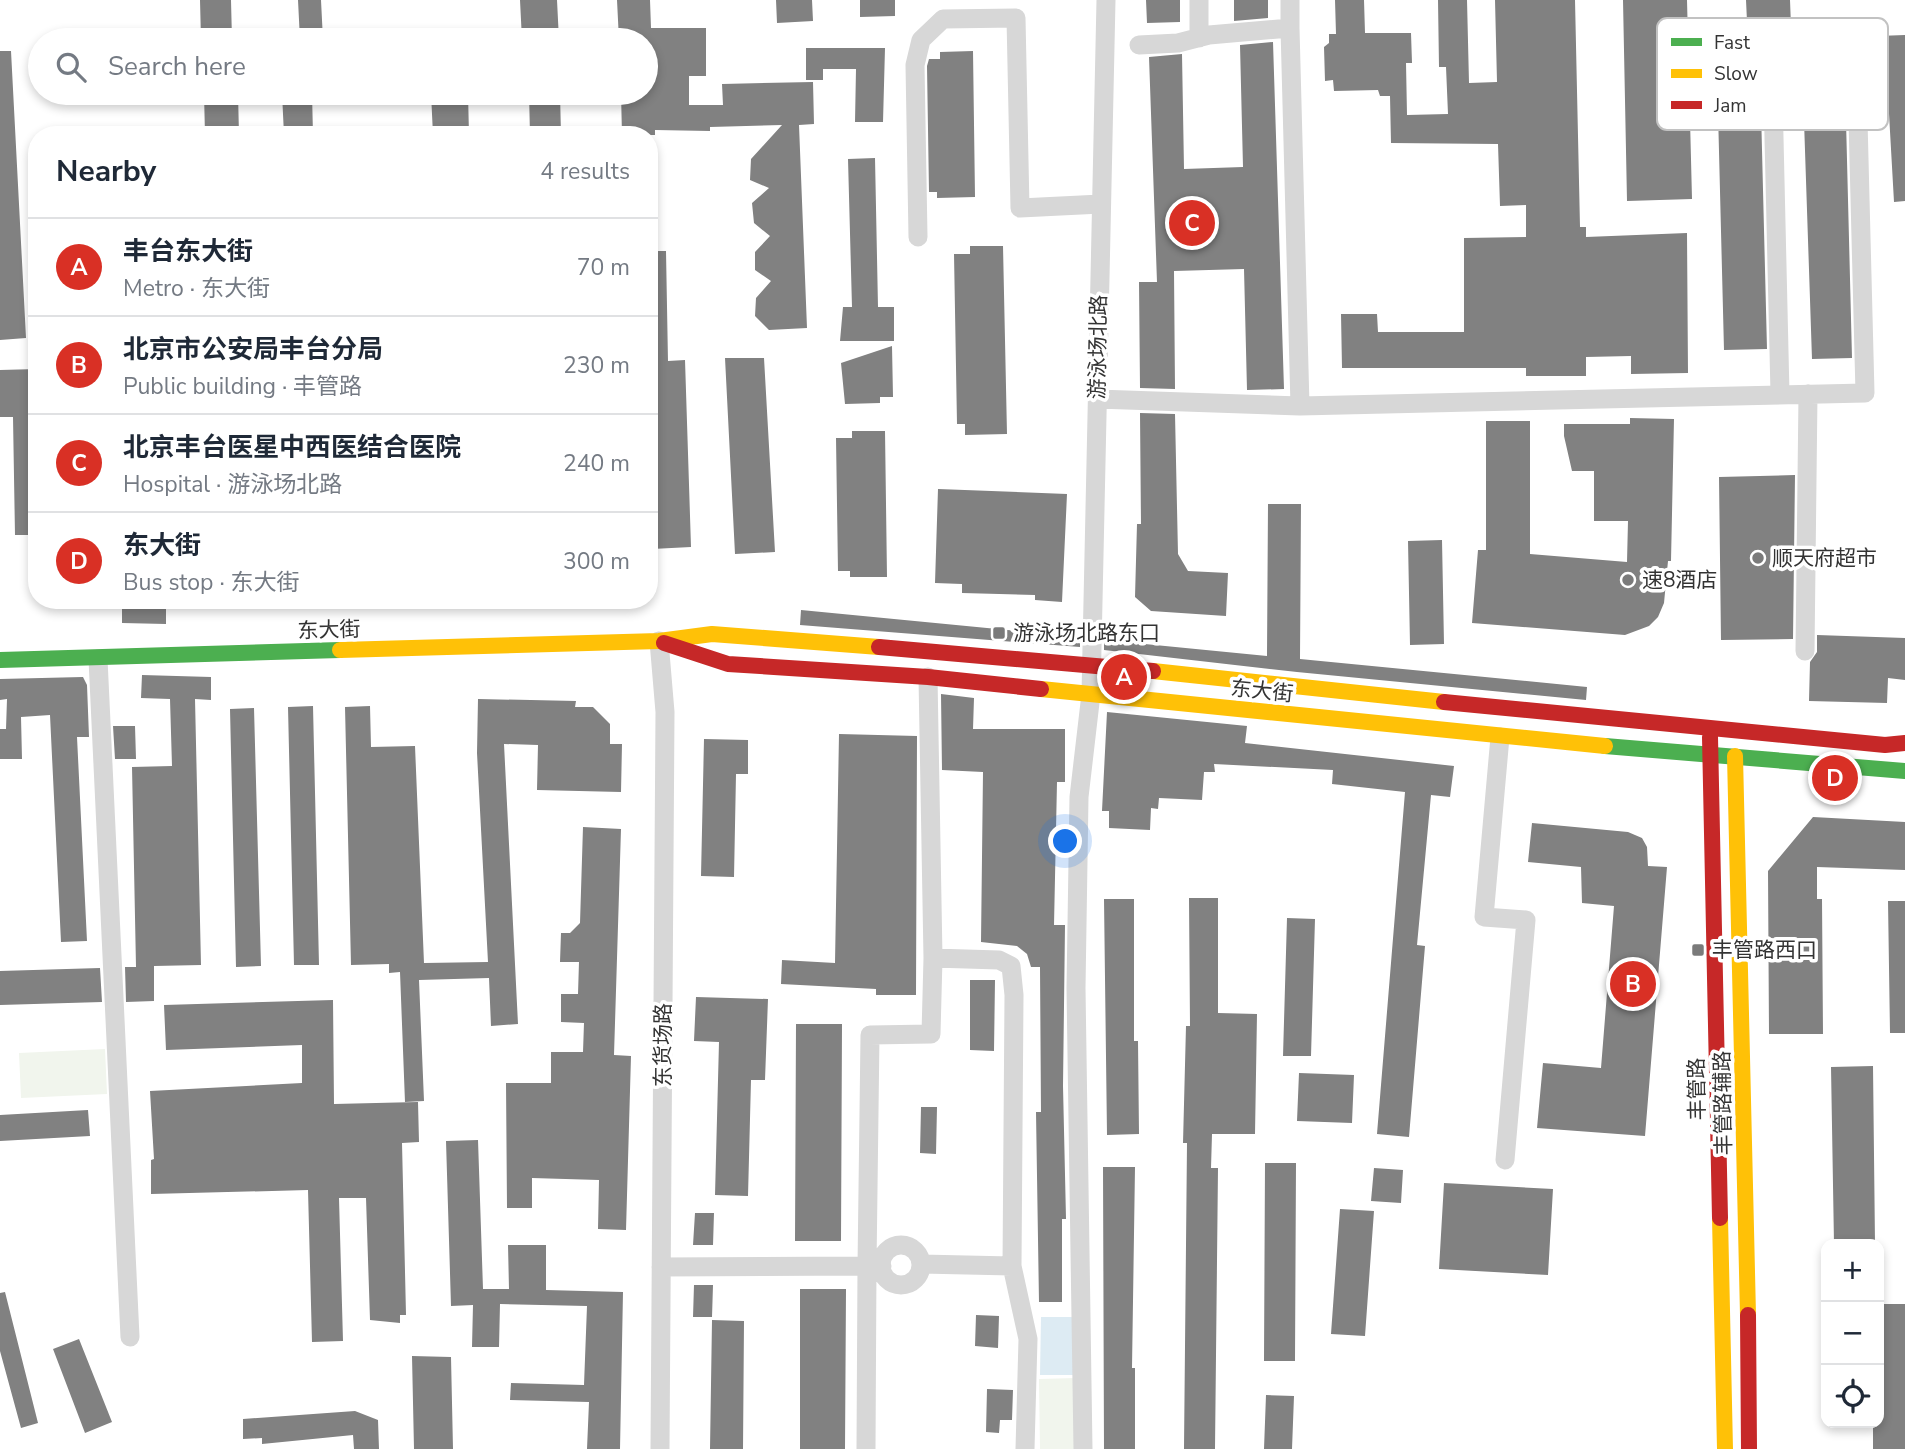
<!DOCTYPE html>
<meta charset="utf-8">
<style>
:root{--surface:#fff;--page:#f2f2f3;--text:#1f2937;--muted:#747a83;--line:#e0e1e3;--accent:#d93025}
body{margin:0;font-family:"Nunito Sans","Noto Sans SC",sans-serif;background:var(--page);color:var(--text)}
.controls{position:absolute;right:21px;bottom:21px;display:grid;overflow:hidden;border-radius:14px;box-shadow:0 4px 10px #0003}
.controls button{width:63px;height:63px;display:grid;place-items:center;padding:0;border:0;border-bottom:2px solid var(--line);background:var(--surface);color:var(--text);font:35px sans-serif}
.you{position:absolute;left:1066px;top:842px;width:24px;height:24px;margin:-18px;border:5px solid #fff;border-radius:50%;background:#1a73e8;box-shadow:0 0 0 10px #1a73e833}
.badge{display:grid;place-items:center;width:46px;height:46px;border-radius:50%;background:var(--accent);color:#fff;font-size:23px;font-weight:700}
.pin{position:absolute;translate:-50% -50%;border:4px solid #fff;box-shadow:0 2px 7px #0006}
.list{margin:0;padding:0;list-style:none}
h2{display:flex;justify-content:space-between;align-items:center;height:91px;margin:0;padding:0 28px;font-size:30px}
h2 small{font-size:23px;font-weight:400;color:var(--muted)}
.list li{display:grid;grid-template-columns:46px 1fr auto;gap:21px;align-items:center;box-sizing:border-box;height:98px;padding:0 28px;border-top:2px solid var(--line)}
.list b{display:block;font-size:26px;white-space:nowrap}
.list p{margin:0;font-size:23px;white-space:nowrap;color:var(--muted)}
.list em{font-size:23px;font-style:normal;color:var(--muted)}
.icon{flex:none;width:38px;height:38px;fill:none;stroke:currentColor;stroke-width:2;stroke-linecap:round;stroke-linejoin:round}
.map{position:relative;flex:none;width:1905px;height:1449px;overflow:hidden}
.search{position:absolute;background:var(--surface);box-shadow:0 4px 10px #0003;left:28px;top:28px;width:630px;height:77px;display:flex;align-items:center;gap:18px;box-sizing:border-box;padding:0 24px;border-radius:38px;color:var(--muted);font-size:26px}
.panel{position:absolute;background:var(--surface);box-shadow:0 4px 10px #0003;left:28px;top:126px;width:630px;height:483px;border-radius:28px}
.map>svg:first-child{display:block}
</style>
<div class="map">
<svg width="1905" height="1449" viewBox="0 0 1905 1449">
<rect width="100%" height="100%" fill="#fff"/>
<path fill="#f1f5ed" d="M105 1049 107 1094 21 1098 19 1053Z
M1076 1378 1077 1449H1040L1039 1379Z"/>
<path fill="#ddebf3" d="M1041 1317H1077V1375H1040Z"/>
<path fill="#818181" d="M200 0H231L232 40H201Z
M298 0H321L323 40H300Z
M520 0H557L559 40H522Z
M617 0H650L651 28H706V76H689V105H723L722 84 813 82 814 124 799 125 807 328 769 330 755 316 756 298 771 281 755 270V252L770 236 754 223 752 203 769 188 750 180 751 159 782 125 710 127V131L655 130V135H622L621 93H646V40H619Z
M776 0H812L813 21 777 23Z
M860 0H895V16L860 17Z
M1146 0H1180V22L1147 23Z
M1234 0H1268V18L1234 21Z
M1335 0H1364L1365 33H1411L1412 63H1406L1407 115 1448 114 1446 67H1439L1438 0H1467L1469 83 1497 82 1495 0H1575L1580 227H1586V237L1687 233 1688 373 1631 374V356L1586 357V376H1526V368H1342L1341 314H1377L1378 332H1464V238L1526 237V205L1500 206 1498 144 1391 143 1390 96H1380L1378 90 1334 91 1333 80 1325 81 1324 47 1329 43V34H1336Z
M1623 0H1687L1692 199 1627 201Z
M1746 0H1790L1791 26 1878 23V36L1905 35V201L1894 202 1888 96H1882L1881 63 1848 64 1845 81 1852 358 1812 359 1802 61 1749 64Z
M1273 42 1284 389 1247 390 1244 269 1174 271 1175 389 1140 388 1139 282H1157L1149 57 1182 54 1184 169 1243 167 1240 45Z
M806 48H885L883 122H855L856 69H823V80H806Z
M0 51H11L26 338 0 340Z
M973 51 975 197 937 198V192H929L927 66 929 59H940V52Z
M1760 70 1767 349 1724 350 1717 72Z
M204 93H238L239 135H205Z
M282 93H312L313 135H284Z
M431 93H468L469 135H433Z
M529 93H560L561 135H530Z
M875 158 878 307H894V341H840L843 307H852L848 159Z
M970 246H1003L1007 434 965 435V424H957L954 254H970Z
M649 251H666L668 361 685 360 691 547 652 549Z
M892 346 893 397H880V403L845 404 841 363Z
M725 358H764L775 552 735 554Z
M37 369V535H15L13 417H0V370Z
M1140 413 1175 414 1178 554 1188 571 1228 573 1226 616 1151 611 1135 597 1137 524H1141Z
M1630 418 1674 419 1671 561H1668L1664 603 1658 617 1649 626 1625 635 1472 623 1478 550H1486V421H1530V554L1627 562 1628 521H1594V471H1572L1564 436V424H1630Z
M852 431H885L887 577H850V571H838L836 438H852Z
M1795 475 1793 639 1721 640 1719 477Z
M938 489 1067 494 1062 602 1035 600V595L962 593V584L935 583Z
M1268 504H1301L1300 659 1587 687 1586 700 1297 672 1104 650V640L1267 656Z
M1442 540 1444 644 1410 645 1408 541Z
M122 600H166V624L122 623Z
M801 610 1080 637V647L800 625Z
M1817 635 1905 638V680L1888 678 1887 703 1809 701 1810 662 1817 652Z
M142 675 211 677V700L195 699 201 965 154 966V1001L126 1002 125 967H136L132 767 172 766 170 699 141 698Z
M83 677 87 685 89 737H77L87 941 61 942 50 715 21 717 22 759H0V729H6L7 699 0 700V679Z
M941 694 974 698 973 729H1065V782H1057L1054 925H1065L1063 1086 1066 1219H1062V1302H1039L1036 1112H1041L1040 967H1031L1027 954 1017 946 981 942 983 772 942 770Z
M478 699 576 701 575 707H593L610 724V744H622L621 792 537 790 538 745 504 744 518 1024 491 1026 489 978 419 980 424 1101 405 1102 400 972 389 973V964L351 965 345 707 370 706 371 747 415 746 424 963 488 962 477 753Z
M313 706 319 965H294L288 707Z
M254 708 261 966 236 967 230 709Z
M1107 712 1247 726 1245 743 1454 766 1450 797 1431 795 1417 945 1425 946 1409 1137 1377 1134 1405 792 1332 784 1333 770 1214 764 1215 772H1204L1202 800 1159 798 1158 809 1151 808 1150 830 1109 828V811H1102Z
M113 726H135L136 759H115Z
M839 734 917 736 916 995H876V989L781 984 782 960 835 963Z
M704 739 748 740V774H736L734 877 701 876Z
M1813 817 1905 822V870L1817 867V899H1822L1823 1034H1769L1768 871Z
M1532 823 1628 832 1642 838 1647 847 1648 866 1667 867 1645 1136 1537 1128 1543 1063 1601 1068 1614 906 1582 903 1581 867 1528 862Z
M583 827 621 829 614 1055 631 1056 626 1230 598 1229 599 1180 532 1178V1208H507L506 1083H551V1052H583L584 1023 561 1022V994H578L579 962H560L561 933H570L580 923Z
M1189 898H1218V1013L1257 1014 1255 1134H1212L1211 1168H1218L1215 1449H1184L1187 1143H1183L1186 1026H1190Z
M1104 899H1134V1041H1138L1139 1134 1107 1135Z
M1888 901H1905V1033H1890Z
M1287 918 1315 919 1311 1056H1283Z
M100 968 102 1002 0 1005V971Z
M970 980H995L994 1051 970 1050Z
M696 997 768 999 765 1080H751L748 1196 715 1195 719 1042 694 1041Z
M333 1000 334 1104 418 1102 419 1142 402 1143 406 1315H400V1323L370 1320 366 1198H339L343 1341 312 1342 308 1190 151 1194V1160L154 1159 150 1091 302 1083V1045L166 1050 164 1005Z
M796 1024H842L841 1241H795Z
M1873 1066 1875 1244H1834L1831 1067Z
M1299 1073 1354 1075 1352 1123 1297 1121Z
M921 1107H937L936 1154 920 1153Z
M88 1110 90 1136 0 1141V1115Z
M478 1140 483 1289H509L508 1245H546V1290L623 1292 620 1449H587L589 1402 510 1400 511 1383 584 1385 587 1306 500 1304 499 1347H472L473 1305 451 1306 446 1141Z
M1265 1163H1296L1295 1361H1264Z
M1103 1167H1135L1132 1368H1135V1449H1104Z
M1374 1168 1403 1170 1401 1203 1371 1201Z
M1444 1183 1553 1189 1548 1275 1439 1269Z
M1340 1209 1374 1211 1365 1336 1331 1334Z
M695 1213H714L713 1245H693Z
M694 1285H713L712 1317H693Z
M800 1289H846L845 1449H800Z
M5 1292 38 1423 21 1428 0 1351V1293Z
M1879 1304H1905V1449H1873V1423H1879Z
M976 1315 999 1316 998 1348 975 1346Z
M712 1320 744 1321 743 1449H710Z
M79 1339 112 1422 85 1433 53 1349Z
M412 1356 451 1357 453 1449H414Z
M987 1389 1013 1390 1012 1420H1000L999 1433 986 1432Z
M1266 1395 1294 1396 1292 1449H1264Z
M355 1411 378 1420 379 1449H354L353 1435 262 1444V1438L243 1439V1419Z"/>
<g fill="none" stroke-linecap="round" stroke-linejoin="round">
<path stroke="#d7d7d7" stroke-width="19" d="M1199 0V38
M1290 28 1300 406 1865 393 1857 81
M1139 45 1178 43 1209 35 1290 28V0
M1773 95 1780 394
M918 237 915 65 921 40 943 19 1016 18 1020 208 1101 204
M1097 399 1300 406
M659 641 665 712 660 1449
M1805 651 1808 394
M98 659 130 1337
M928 677 933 958 999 960 1011 966 1014 995 1012 1266 1028 1339 1025 1449
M1500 737 1484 917 1526 920 1505 1160
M881 1265a20 20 0 1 1 40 0a20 20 0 1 1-40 0Z
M921 1264 1012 1266
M661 1267 867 1266 870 1035 931 1034 933 958
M866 1449 867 1266H882
M1083 1449 1076 988 1079 797 1091 694 1106 0"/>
<path stroke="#4caf50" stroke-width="16" d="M0 660 340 650
M1605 746 1905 771"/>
<path stroke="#ffc107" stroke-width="16" d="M340 650 659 641 712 634 879 647
M1153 671 1444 702
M1041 689 1605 746
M1735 756 1748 1315
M1720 1218 1725 1449"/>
<path stroke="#c62828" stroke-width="16" d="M664 643 728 664 928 677 1041 689
M879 647 1153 671
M1444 702 1885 745 1905 743
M1710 737 1720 1218
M1748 1315 1749 1449"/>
</g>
<g fill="#7a7a7a" stroke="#fff" stroke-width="2.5">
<circle cx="1758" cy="558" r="7"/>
<circle cx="1628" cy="580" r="7"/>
<rect x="992" y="626" width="14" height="14" rx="3.5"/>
<rect x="1691" y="943" width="14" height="14" rx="3.5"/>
</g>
<g text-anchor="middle" stroke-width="7" stroke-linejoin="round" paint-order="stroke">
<g font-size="21" fill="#333" stroke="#fff">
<text transform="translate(1098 347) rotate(-89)" y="7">游泳场北路</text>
<text transform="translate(329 630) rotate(-2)" y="7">东大街</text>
<text transform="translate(1262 691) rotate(6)" y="7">东大街</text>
<text transform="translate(663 1045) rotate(-90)" y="7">东货场路</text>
<text transform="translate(1697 1089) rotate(-91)" y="7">丰管路</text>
<text transform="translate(1723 1103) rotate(-91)" y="7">丰管路辅路</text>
</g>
<g font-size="21" fill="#333" stroke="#fff" text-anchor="start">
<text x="1772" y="565">顺天府超市</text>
<text x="1642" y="587">速8酒店</text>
<text x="1013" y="640">游泳场北路东口</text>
<text x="1712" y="957">丰管路西口</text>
</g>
</g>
<rect x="1657" y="18" width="231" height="112" rx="10" fill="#fff" stroke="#c2c2c2" stroke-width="2"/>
<rect x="1671" y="38" width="31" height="8" fill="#4caf50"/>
<rect x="1671" y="69" width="31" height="9" fill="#ffc107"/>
<rect x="1671" y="101" width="31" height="8" fill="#c62828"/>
<g font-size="19" fill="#333">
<text x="1714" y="49">Fast</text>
<text x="1714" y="80">Slow</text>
<text x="1714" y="112">Jam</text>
</g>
</svg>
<div class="controls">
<button>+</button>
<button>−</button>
<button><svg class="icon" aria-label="locate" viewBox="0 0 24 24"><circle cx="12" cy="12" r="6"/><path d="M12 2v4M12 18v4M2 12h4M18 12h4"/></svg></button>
</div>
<div class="you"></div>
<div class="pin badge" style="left:1124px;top:677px">A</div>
<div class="pin badge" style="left:1633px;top:984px">B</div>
<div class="pin badge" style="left:1192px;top:223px">C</div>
<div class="pin badge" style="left:1835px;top:778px">D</div>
<div class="search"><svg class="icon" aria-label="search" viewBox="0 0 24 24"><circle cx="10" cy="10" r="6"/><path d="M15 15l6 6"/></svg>Search here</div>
<section class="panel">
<h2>Nearby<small>4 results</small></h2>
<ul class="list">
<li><span class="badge">A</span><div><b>丰台东大街</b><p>Metro · 东大街</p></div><em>70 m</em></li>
<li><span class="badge">B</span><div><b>北京市公安局丰台分局</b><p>Public building · 丰管路</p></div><em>230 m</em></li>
<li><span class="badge">C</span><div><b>北京丰台医星中西医结合医院</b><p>Hospital · 游泳场北路</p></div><em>240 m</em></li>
<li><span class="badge">D</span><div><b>东大街</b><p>Bus stop · 东大街</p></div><em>300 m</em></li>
</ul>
</section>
</div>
